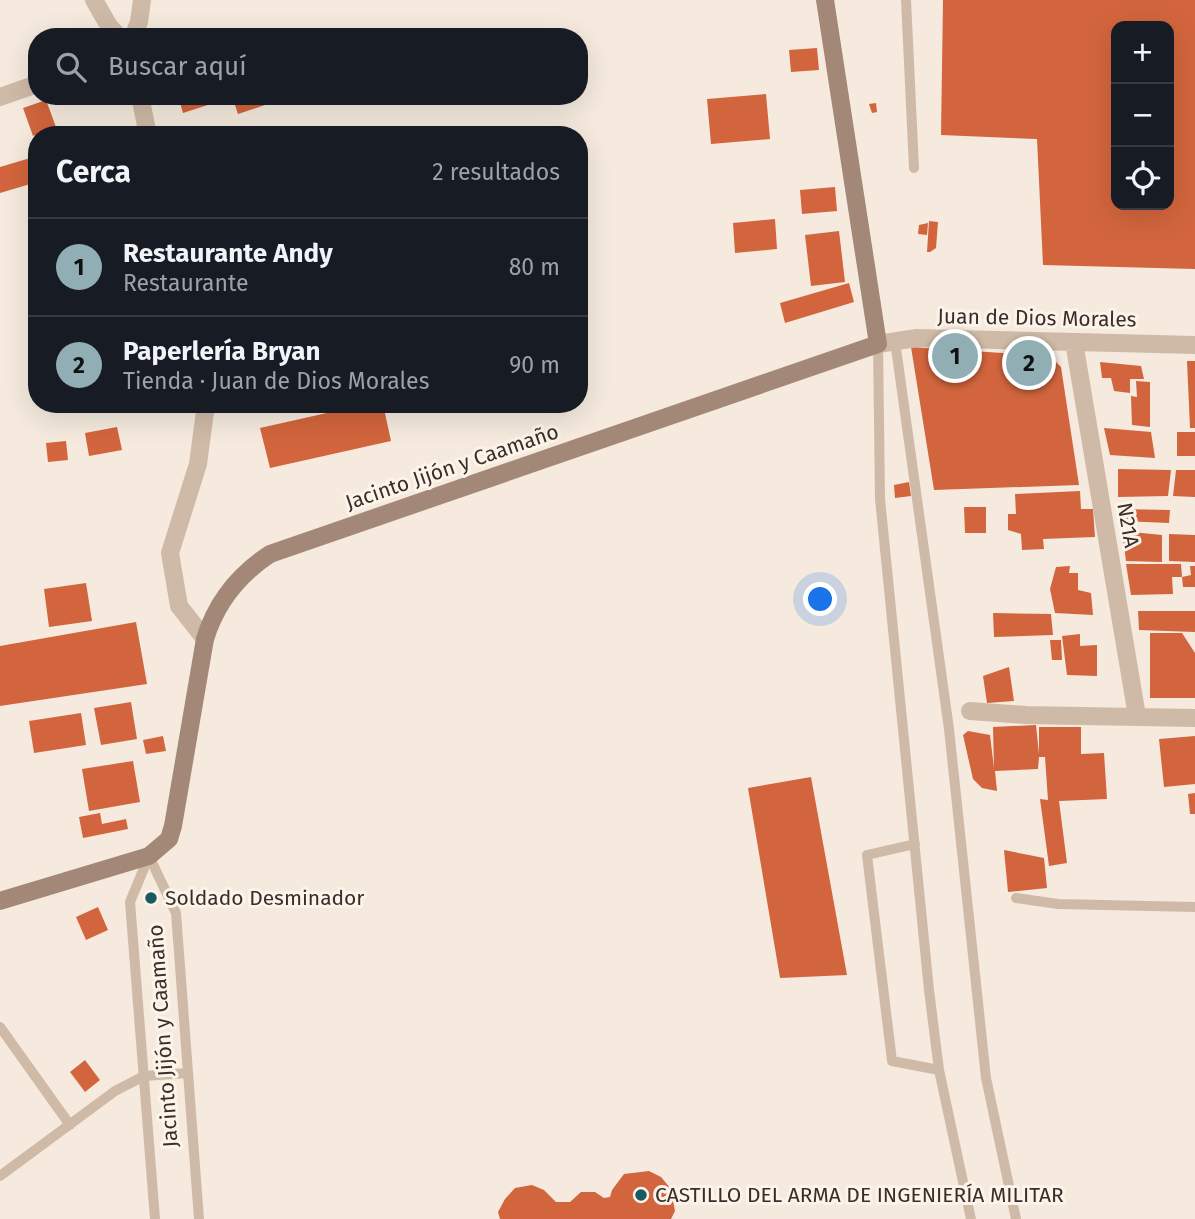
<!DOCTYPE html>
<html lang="es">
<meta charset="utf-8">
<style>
:root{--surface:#171b24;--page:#242831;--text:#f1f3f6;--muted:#9ea1a6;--line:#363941;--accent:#90aeb3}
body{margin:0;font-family:"Fira Sans",sans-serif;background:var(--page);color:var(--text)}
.controls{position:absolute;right:21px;top:21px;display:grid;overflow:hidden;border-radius:14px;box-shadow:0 7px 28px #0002}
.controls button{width:63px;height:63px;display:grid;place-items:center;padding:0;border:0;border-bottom:2px solid var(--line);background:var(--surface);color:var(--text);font:35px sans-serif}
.you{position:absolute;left:821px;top:600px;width:24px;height:24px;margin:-18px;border:5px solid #fff;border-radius:50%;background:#1a73e8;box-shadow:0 0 0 10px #1a73e833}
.badge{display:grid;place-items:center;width:46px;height:46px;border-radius:50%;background:var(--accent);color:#111;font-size:23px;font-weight:700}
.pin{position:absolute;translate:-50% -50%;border:4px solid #fff;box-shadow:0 2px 7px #0006}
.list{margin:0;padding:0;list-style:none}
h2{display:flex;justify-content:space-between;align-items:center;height:91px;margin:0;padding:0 28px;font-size:30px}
h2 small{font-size:23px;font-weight:400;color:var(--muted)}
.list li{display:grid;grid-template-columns:46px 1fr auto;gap:21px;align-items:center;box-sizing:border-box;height:98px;padding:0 28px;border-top:2px solid var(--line)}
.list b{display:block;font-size:26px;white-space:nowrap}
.list p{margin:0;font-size:23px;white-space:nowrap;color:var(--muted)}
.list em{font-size:23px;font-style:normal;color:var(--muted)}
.icon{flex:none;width:38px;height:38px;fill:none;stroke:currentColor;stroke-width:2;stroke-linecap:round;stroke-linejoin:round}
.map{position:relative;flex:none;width:1195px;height:1219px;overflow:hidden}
.search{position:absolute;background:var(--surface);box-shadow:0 7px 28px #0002;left:28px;top:28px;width:560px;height:77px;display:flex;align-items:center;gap:18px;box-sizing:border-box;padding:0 24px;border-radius:28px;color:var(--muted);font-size:26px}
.panel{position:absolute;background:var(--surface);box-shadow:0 7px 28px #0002;left:28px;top:126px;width:560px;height:287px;border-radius:28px}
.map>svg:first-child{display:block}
</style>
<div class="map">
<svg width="1195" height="1219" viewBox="0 0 1195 1219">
<rect width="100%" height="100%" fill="#f5eadd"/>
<path fill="#d2653d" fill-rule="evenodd" d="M943 0H1195V269L1043 265 1037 139 941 135ZM1116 26H1169V205H1116Z
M817 48 819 70 791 72 789 50Z
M766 94 770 139 711 144 707 99Z
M178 96H208L211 104 183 113Z
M232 96H272L274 102 238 114Z
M46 100 56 127 33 136 23 108Z
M876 103 877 112 872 113 869 104Z
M37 156V182L0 193V167Z
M835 187 837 211 802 214 800 190Z
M775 219 777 249 735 253 733 223Z
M929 221 938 222 936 248 930 252H927Z
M928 223 927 235 918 234 919 225Z
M839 231 845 282 811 286 805 235Z
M849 283 854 302 785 323 780 303Z
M911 347 1050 356 1061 367 1079 485 934 490Z
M1187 361H1195V428H1190Z
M1100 362 1141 366 1144 379H1130V393L1114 391 1111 378H1102Z
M1136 381 1150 382V427L1132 425 1131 396 1137 397Z
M367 404H383L391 441 270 468 260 428Z
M117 427 122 450 89 456 85 433Z
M1104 428 1151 432 1155 458 1110 455Z
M1177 432H1195V456H1177Z
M66 441 68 460 48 462 46 443Z
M1118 469 1171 470 1168 496 1118 497Z
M1176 470H1195V497L1173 496Z
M909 482 911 496 895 498 894 485Z
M1080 491 1081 509H1093L1095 537 1043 539 1044 549 1022 550 1021 534 1008 530V514H1016L1015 494Z
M964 507H986V533H965Z
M1121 509 1170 510 1169 523 1122 521Z
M1122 531 1162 535V562L1126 561Z
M1169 534 1195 535V562L1169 561Z
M1126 564H1181L1182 577H1172L1173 594 1131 595Z
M1070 566 1069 573H1078V590L1091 593 1093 615 1055 613 1050 589 1056 567Z
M1190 566H1195V587H1183L1182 577 1191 575Z
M86 583 92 621 49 627 44 589Z
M1138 611H1195V632L1139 630Z
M993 613 1051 614 1053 635 994 637Z
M136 622 147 684 0 706V646Z
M1150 633H1182L1195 653V698H1150Z
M1080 634V646L1097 645V676L1067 675 1062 636Z
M1050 640H1061L1062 660H1052Z
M1009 667 1014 701 987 703 983 676Z
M131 702 137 739 101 745 94 708Z
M81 713 86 745 34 753 29 721Z
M1036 725 1039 754V727H1081V754L1104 753 1107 799 1059 801 1067 863 1049 866 1040 799 1048 800 1045 757H1039L1038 769 995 771 997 791 982 788 973 779 963 735 968 731 990 735 994 768 993 727Z
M163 736 166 751 146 754 143 740Z
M1195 736V784L1164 787 1159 739Z
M133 761 140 802 89 811 82 769Z
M811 777 847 975 780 978 748 788Z
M1195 793V814H1190L1188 794Z
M100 813 102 824 126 819 128 829 83 838 79 817Z
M1004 850 1044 858 1047 888 1008 892Z
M98 907 108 930 86 940 76 917Z
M85 1060 100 1080 85 1092 70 1072Z
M649 1171 661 1177 671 1189 675 1211 671 1219H500L498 1212 505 1199 515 1188 532 1185 544 1190 556 1202H570L581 1192H595L604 1198 610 1197 612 1190 624 1174Z"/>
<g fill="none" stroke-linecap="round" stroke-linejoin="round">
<path stroke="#cfbaa7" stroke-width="10" d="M906 0 914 168
M895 341 949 729 986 1078 1016 1219
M878 344 880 499 929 990 939 1070 971 1219
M915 844 867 855 892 1061 939 1070
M149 856 176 913 199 1219
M149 856 130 902 155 1219
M1016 898 1058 904 1195 907
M0 1027 70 1125
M0 1176 115 1091 144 1076 188 1073"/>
<path stroke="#cfbaa7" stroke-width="18" d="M94 0 109 26 119 37
M133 37 139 22 142 0
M140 96 148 135
M0 97 37 84
M1074 342 1137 716
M878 344 917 338 1195 345
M205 639 179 606 170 553 198 464 206 404
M970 711 1026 715 1195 718"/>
<path stroke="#a38878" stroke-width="18" d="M0 901 149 856 169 839 173 826 205 639C216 603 238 575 270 554L878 344 825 0"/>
</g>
<g fill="#195a61" stroke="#fcf4ea" stroke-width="2.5">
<circle cx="151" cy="898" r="7"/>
<circle cx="641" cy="1195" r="7"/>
</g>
<g text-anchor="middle" stroke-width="6" stroke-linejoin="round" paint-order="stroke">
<g font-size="21" fill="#3a2e28" stroke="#fcf4ea">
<text transform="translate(1037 318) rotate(1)" y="7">Juan de Dios Morales</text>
<text transform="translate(452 467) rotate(-19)" y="7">Jacinto Jijón y Caamaño</text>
<text transform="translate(1128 525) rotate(80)" y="7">N21A</text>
<text transform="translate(163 1036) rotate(-94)" y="7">Jacinto Jijón y Caamaño</text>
</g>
<g font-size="21" fill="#3a2e28" stroke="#fcf4ea" text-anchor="start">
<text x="165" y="905">Soldado Desminador</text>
<text x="655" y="1202">CASTILLO DEL ARMA DE INGENIERÍA MILITAR</text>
</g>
</g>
</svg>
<div class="controls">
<button>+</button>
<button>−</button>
<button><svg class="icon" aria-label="locate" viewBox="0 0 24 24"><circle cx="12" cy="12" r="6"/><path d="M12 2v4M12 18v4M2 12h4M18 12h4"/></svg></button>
</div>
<div class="you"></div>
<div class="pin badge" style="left:955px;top:356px">1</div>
<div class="pin badge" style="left:1029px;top:363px">2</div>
<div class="search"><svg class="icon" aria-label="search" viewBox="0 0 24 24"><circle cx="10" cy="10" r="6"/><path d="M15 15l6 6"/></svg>Buscar aquí</div>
<section class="panel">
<h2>Cerca<small>2 resultados</small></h2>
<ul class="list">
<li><span class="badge">1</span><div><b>Restaurante Andy</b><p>Restaurante</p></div><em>80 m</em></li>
<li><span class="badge">2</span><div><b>Paperlería Bryan</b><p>Tienda · Juan de Dios Morales</p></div><em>90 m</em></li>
</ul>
</section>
</div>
